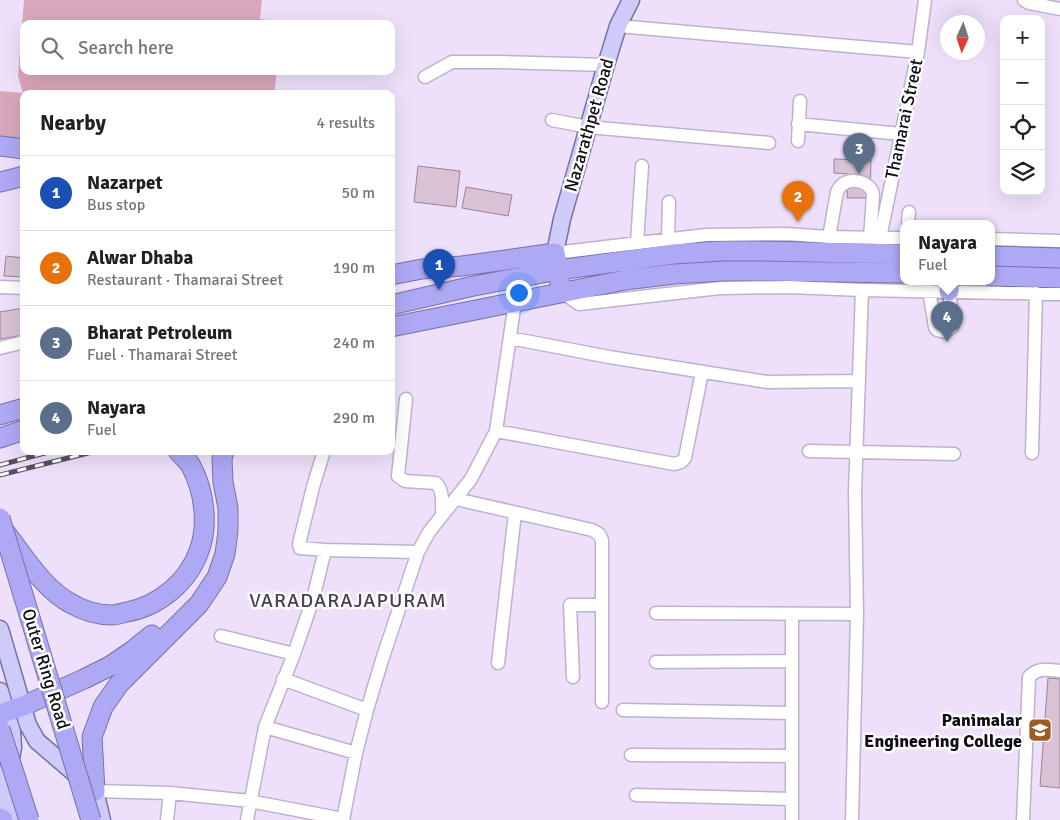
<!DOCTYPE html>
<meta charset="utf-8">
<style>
:root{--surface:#fff;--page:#f6f6f6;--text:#202124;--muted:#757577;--line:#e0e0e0;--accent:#b45309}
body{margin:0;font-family:Signika,sans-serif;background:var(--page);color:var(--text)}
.controls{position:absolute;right:15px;top:15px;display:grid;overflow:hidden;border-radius:10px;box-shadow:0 5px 20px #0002}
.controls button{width:45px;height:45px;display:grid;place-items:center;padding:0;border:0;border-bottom:1px solid var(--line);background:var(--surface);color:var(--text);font:25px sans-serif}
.compass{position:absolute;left:940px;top:15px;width:45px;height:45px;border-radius:50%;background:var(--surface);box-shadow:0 5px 20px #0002;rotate:183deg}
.you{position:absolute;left:518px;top:292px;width:18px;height:18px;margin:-12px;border:4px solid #fff;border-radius:50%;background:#1a73e8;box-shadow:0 0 0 8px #1a73e833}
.badge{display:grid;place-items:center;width:32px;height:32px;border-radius:50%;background:var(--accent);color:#fff;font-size:16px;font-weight:700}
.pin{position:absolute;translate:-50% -41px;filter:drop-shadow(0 1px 2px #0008)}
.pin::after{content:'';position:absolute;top:26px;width:18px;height:15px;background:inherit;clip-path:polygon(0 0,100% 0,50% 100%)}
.popup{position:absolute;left:900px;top:220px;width:95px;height:65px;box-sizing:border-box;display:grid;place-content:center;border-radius:10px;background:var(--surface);filter:drop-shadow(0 1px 4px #0005);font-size:16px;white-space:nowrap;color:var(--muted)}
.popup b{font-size:19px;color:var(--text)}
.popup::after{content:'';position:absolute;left:50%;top:100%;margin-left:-10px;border:10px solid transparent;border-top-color:var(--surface)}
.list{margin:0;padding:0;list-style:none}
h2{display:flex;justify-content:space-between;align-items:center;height:65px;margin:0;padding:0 20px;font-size:21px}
h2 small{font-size:16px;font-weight:400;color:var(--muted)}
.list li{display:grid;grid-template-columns:32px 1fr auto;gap:15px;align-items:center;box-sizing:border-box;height:75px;padding:0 20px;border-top:1px solid var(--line)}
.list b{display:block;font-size:19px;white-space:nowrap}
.list p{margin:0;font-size:16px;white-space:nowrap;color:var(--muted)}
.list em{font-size:16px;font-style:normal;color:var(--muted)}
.icon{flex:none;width:28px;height:28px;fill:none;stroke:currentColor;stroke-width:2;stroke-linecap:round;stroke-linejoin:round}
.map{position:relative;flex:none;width:1060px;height:820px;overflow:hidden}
.search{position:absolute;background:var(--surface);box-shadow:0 5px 20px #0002;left:20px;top:20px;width:375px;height:55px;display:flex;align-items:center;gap:12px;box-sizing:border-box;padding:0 18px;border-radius:10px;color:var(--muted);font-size:19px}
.panel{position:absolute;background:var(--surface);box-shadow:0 5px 20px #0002;left:20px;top:90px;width:375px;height:365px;border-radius:10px}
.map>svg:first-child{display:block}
</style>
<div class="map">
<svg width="1060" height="820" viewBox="0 0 1060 820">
<rect width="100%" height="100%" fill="#eee0fb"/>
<path fill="#d9a7bb" d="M24 0H262L260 19 285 22V24H24V71H277L274 94H24V145L0 142V91L23 93 18 76Z"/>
<path fill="#d9c2d6" stroke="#988295" d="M834 159 871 160 870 198H847L848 174 834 173Z
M418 166 460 171 456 207 414 202Z
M466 187 512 195 508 216 462 208Z
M6 256 24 258V277L4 276Z
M24 308V335L0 339V312Z
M1048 678 1060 679V788L1040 786Z"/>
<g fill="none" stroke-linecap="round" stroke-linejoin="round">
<g stroke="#beb1ca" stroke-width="15">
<path id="minor" d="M1024 0 1029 3 1060 9
M618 26 918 52
M425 77 452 62H500L606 65
M552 120 588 127 769 143
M798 124 901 134
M798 141 800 101
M908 223 909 212
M829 237 837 192C839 189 839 187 842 185 851 177 871 181 873 195L870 238
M880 238 918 52 925 0
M668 239 669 202
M991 239 1060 241
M637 243 642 166
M555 253 706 235 787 234 829 237 880 238H903
M0 287 24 288
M929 291 935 327 937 330 945 332 952 327V314L949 291
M562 292 579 304 720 288 790 287 862 290 1060 294
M510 338 609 357 767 382 859 381
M0 348 24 342
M406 399 398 476 405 481 436 483C444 491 442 505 442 516
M496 431 674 464 681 462 685 458 702 372
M324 451 313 487 299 544 300 548 325 550 418 552
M809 451 954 454
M1032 453 1036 293
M456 499 592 530 599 534 602 540V702
M656 613 857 614
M221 636 294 654
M656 662 792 661
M498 663 515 513
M573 677 570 605H601
M283 679 367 710
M623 710 792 713
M265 727 356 753
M631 755 792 756
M95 791 170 793 250 801 343 819
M636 795 792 799
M167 820 170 793
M247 820 265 727 294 654 313 599 325 550
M343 820 356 753 367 710 382 660 418 552 429 532 471 479 496 431 515 302
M792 820V614
M852 820 857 614 855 491 862 290
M1023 820 1029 677C1038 667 1048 670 1060 671"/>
</g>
<g stroke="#7672a6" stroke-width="19">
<path id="major" d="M555 253 562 219 606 65 618 26 631 0
M0 629 28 725 37 741 95 791 102 820
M0 691 12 732 13 747 11 759 3 784 10 820"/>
</g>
<g stroke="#7672a6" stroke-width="21">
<path id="highway" d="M0 146 24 149
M0 182 24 176
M991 256 1060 258
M391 275 422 269 462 266 555 253 560 283
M991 276 1060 278
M949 281V291
M391 305 469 287 558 270 674 254 721 251H760L903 254
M391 327 625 280 674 274 724 271H760L903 273
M0 415 24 408
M0 438 24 430
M5 532C24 556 44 590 72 604 84 611 98 615 112 615 117 615 122 613 127 612 159 606 188 582 199 551 209 525 204 490 191 466 188 460 182 456 178 451
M0 714 23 706 84 679 110 666 132 651 152 635
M95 791 92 737 103 707 119 684 199 604 217 577 225 554 228 531V508L223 482 222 459 224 451
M0 818 3 820"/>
</g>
<use href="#minor" stroke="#fff" stroke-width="12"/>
<use href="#major" stroke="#cecbf9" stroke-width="16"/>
<use href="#highway" stroke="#ada9f5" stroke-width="19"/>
<g stroke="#58505f" stroke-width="5">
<path id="rail" d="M0 465 52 451
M0 475 96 451"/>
</g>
<use href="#rail" stroke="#fff" stroke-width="3" stroke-dasharray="9" stroke-linecap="butt"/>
<g stroke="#7672a6" stroke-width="21" stroke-linecap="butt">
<path id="highway-bridge" d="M0 518 91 820
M0 729 29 820"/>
</g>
<use href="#highway-bridge" stroke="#ada9f5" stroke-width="19"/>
</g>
<defs>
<g id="university-square" transform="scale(1.25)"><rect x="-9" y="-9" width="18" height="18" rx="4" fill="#9a5c22" stroke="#fff"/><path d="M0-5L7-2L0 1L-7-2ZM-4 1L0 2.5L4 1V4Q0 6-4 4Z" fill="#fff"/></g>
</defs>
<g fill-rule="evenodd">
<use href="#university-square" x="1040" y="730"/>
</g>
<g text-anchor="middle" stroke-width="5" stroke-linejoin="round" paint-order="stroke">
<g font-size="18" fill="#100b14" stroke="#fff">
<text transform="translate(904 119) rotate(-78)" y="6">Thamarai Street</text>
<text transform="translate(589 125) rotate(-74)" y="6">Nazarathpet Road</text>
<text transform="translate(46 669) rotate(73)" y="6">Outer Ring Road</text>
</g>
<g font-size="18" font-weight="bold" fill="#100b14" stroke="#fff" text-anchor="end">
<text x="1022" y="726">Panimalar<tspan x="1022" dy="21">Engineering College</tspan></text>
</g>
<g font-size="20" letter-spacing="1" fill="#493e53" stroke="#fff">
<text x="348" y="607">VARADARAJAPURAM</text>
</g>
</g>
</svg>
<div class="controls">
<button>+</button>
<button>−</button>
<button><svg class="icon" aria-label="locate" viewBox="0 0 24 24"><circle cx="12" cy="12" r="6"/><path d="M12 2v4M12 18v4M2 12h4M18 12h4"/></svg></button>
<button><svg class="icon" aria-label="layers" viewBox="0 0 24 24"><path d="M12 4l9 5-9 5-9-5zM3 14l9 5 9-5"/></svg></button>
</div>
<svg class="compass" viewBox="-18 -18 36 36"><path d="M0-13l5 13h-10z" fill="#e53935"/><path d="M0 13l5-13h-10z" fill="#757577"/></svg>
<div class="you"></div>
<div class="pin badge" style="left:439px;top:290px;background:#1a4fb4">1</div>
<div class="pin badge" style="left:798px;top:222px;background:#e8710a">2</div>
<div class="pin badge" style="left:859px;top:174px;background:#5c6f8a">3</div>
<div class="pin badge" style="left:947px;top:342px;background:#5c6f8a">4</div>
<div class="popup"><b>Nayara</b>Fuel</div>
<div class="search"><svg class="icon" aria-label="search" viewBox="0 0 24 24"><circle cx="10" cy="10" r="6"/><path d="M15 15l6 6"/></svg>Search here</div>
<section class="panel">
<h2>Nearby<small>4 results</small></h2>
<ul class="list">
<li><span class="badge" style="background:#1a4fb4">1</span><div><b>Nazarpet</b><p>Bus stop</p></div><em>50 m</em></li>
<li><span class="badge" style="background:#e8710a">2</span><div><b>Alwar Dhaba</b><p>Restaurant · Thamarai Street</p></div><em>190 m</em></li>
<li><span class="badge" style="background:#5c6f8a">3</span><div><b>Bharat Petroleum</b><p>Fuel · Thamarai Street</p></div><em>240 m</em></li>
<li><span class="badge" style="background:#5c6f8a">4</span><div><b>Nayara</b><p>Fuel</p></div><em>290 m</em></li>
</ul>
</section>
</div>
